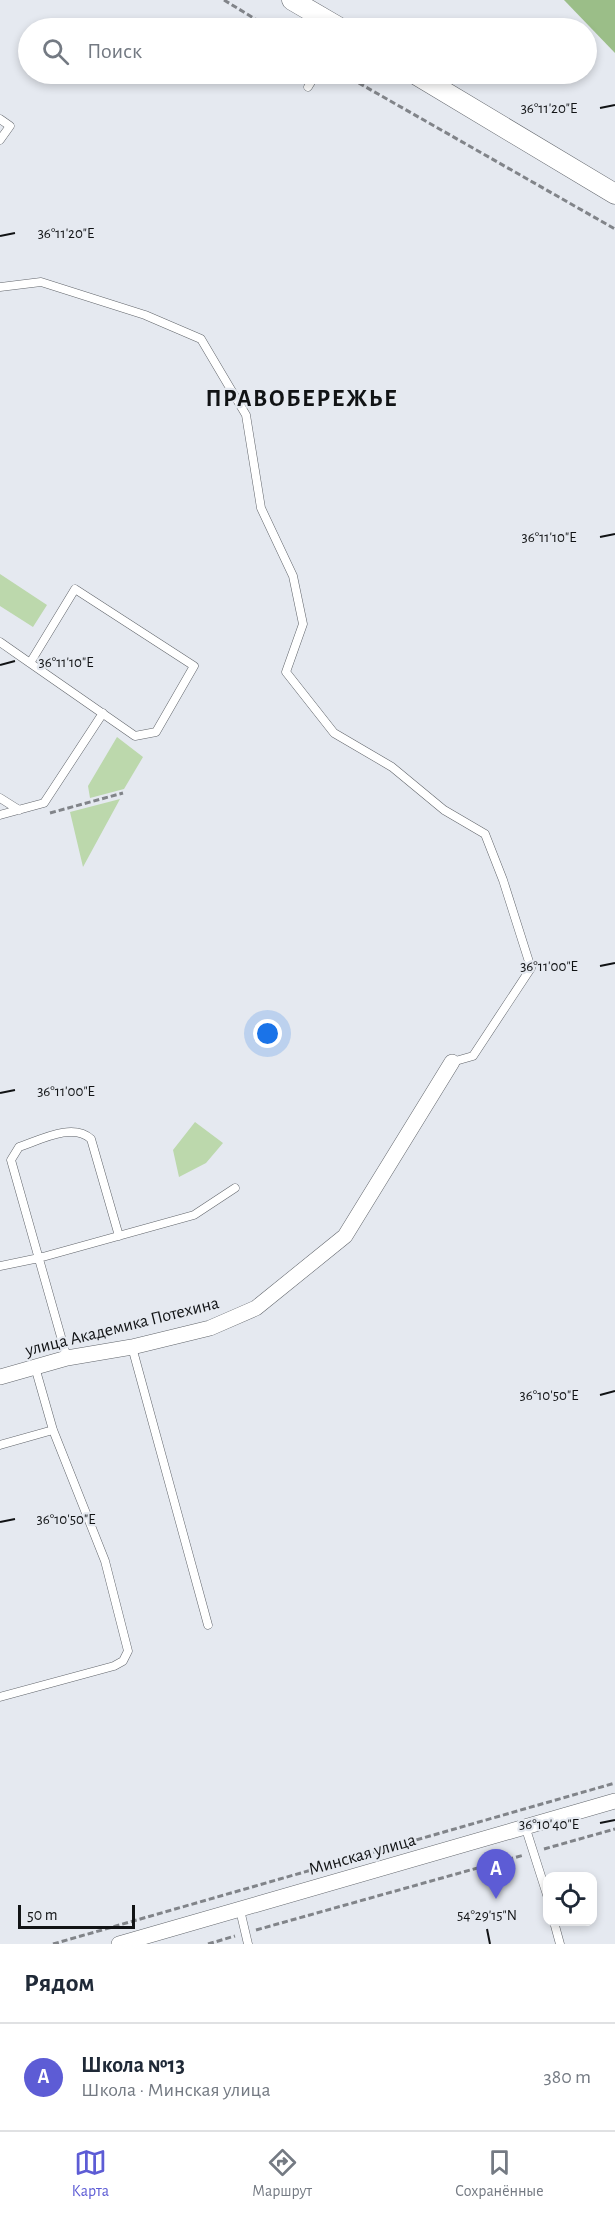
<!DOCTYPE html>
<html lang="ru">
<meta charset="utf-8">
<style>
:root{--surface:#fff;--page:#f6f6f7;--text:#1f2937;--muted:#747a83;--line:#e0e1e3;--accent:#5d5cd5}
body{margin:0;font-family:"Alegreya Sans",sans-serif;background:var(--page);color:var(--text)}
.controls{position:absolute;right:18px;bottom:18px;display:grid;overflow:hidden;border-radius:12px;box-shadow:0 3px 9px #0003}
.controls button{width:54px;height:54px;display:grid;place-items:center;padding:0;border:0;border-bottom:2px solid var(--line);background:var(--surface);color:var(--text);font:30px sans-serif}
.scale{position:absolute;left:18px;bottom:15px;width:117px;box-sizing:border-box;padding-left:6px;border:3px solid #111315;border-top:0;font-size:16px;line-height:21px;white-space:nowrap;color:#111315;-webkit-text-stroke:4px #e5e9f0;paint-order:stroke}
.you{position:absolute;left:268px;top:1034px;width:21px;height:21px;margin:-15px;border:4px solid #fff;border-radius:50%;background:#1a73e8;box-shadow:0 0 0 9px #1a73e833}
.badge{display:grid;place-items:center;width:39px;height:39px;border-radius:50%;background:var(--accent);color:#fff;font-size:20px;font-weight:700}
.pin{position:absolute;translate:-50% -50px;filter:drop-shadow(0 2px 3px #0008)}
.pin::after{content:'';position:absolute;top:32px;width:21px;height:18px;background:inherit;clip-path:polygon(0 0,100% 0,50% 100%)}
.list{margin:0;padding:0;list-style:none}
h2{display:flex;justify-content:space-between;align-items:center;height:78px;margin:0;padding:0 24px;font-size:26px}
h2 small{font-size:20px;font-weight:400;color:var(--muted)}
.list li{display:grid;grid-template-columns:39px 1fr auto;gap:18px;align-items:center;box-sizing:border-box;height:108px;padding:0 24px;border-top:2px solid var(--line)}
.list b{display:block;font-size:22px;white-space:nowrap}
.list p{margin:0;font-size:20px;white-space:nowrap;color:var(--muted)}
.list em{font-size:20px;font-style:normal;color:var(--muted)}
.icon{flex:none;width:33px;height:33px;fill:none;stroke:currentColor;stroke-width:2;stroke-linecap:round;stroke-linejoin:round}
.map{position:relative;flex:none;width:615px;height:1944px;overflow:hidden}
.search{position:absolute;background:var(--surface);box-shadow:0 3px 9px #0003;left:18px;right:18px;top:18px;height:66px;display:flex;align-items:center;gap:15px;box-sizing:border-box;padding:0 21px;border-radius:33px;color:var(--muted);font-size:22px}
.sheet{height:186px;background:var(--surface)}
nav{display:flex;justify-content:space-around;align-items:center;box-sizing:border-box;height:84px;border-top:2px solid var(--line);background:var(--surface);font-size:16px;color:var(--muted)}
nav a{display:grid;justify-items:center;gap:3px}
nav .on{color:var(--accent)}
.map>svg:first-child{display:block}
</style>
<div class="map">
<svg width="615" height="1944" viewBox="0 0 615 1944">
<rect width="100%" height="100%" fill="#e5e9f0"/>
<path fill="#bcd8ac" d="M0 574 47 605 33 627 0 606Z
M117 737 143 757 124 789 90 798 88 786Z
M120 799 83 867 70 812Z
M195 1122 223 1143 206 1163 179 1177 173 1150Z"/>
<path fill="#9bbe88" d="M564 0H615V53Z"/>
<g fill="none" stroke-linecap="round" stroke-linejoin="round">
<g stroke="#61656b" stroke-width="9">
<path id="service" d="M308 87 316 74
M0 119 10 126 0 140
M0 287 41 282 145 315 201 339 246 415 261 508 293 576 303 624 286 672 334 733 392 767 444 810 485 834 503 880 531 968 473 1056 452 1062
M75 589 194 666 156 732 135 736 30 663Z
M0 642 30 663
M0 798 19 810
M0 815 44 803 103 713
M0 1266 39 1258 194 1215 235 1188
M132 1347 208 1625
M67 1358 11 1160 19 1147C40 1140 73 1122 91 1139L119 1236
M0 1445 53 1430
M0 1697 114 1666 123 1661 128 1651 105 1561 53 1430 35 1367
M525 1826 548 1898
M240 1910 248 1944
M554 1922 560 1944"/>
</g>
<g stroke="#61656b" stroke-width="16">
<path id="minor" d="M0 1377 67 1358 132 1347 210 1328 256 1308 345 1236 452 1062
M119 1944 615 1801"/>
</g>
<g stroke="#61656b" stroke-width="21">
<path id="tertiary" d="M292 0 340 28
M415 74 615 194"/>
</g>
<path stroke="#818489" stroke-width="3" stroke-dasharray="6 3" stroke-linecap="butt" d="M224 0 270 28
M343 74 615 229
M50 813 123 793
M544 1849 615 1829
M256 1930 524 1855
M53 1944 615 1783
M208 1944 235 1936"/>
<use href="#service" stroke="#fff" stroke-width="8"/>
<use href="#minor" stroke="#fff" stroke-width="15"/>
<use href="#tertiary" stroke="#fff" stroke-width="20"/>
</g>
<path fill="none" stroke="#111315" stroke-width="2" d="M600 108 615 105M0 236 15 233M600 537 615 534M0 665 15 661M600 966 615 963M0 1093 15 1090M600 1395 615 1391M0 1522 15 1519M600 1823 615 1820M487 1929 490 1944"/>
<g text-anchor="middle" stroke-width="4.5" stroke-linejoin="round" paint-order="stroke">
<g font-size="18" fill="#111315" stroke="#e5e9f0">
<text transform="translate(122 1326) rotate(-14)" y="6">улица Академика Потехина</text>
<text transform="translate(362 1854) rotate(-16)" y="6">Минская улица</text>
</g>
<g font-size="24" font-weight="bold" letter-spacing="1.5" fill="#111315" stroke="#e5e9f0">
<text x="302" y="406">ПРАВОБЕРЕЖЬЕ</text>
</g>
</g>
<g font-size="15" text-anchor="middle" fill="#111315" stroke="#e5e9f0" stroke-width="4.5" stroke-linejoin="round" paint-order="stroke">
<text x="549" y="113">36°11'20"E</text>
<text x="66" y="238">36°11'20"E</text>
<text x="549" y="542">36°11'10"E</text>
<text x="66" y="667">36°11'10"E</text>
<text x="549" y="971">36°11'00"E</text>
<text x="66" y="1096">36°11'00"E</text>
<text x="549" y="1400">36°10'50"E</text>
<text x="66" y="1524">36°10'50"E</text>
<text x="549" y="1829">36°10'40"E</text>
<text x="487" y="1920">54°29'15"N</text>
</g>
</svg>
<div class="controls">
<button><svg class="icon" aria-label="locate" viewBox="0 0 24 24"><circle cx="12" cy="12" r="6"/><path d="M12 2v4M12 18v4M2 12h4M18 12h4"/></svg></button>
</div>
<div class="scale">50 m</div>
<div class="you"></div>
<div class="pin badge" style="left:496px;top:1899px">A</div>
<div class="search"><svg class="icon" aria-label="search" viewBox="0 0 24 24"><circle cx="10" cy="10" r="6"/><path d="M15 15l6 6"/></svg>Поиск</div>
</div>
<section class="sheet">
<h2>Рядом<small></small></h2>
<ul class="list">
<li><span class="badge">A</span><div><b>Школа №13</b><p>Школа · Минская улица</p></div><em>380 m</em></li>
</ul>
</section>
<nav>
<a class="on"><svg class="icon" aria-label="map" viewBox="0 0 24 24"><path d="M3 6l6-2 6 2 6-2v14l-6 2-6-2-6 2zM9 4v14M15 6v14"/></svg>Карта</a>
<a><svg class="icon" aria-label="directions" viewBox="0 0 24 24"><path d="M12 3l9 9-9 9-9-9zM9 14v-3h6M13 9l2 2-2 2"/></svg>Маршрут</a>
<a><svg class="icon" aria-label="saved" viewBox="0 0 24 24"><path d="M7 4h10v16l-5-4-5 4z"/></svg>Сохранённые</a>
</nav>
